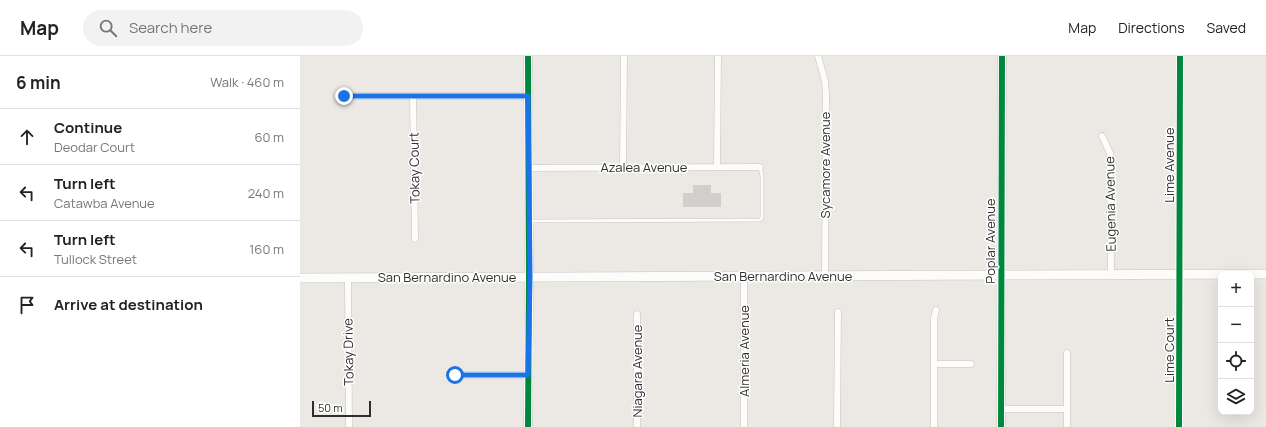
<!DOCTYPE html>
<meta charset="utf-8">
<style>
:root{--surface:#fff;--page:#f2f2f2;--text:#222;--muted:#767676;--line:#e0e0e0}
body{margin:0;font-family:Manrope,sans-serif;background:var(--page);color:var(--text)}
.controls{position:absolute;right:12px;bottom:12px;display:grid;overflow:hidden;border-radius:8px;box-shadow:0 4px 16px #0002}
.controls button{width:36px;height:36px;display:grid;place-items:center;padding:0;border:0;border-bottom:1px solid var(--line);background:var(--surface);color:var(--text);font:20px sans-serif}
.scale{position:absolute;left:12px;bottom:10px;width:59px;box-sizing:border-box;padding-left:4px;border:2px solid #2e2e2e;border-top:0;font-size:11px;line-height:14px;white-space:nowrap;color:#2e2e2e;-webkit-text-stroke:3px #fff;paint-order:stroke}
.stop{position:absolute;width:12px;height:12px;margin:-9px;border:3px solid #1a73e8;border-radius:50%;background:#fff}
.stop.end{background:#1a73e8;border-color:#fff;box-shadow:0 1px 4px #0008}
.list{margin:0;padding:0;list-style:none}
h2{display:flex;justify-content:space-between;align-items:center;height:52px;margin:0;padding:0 16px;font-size:17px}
h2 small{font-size:13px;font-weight:400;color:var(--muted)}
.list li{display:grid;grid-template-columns:26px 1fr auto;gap:12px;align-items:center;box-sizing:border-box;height:56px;padding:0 16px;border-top:1px solid var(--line)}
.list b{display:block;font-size:15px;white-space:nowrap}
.list p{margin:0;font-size:13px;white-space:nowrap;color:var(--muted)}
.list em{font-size:13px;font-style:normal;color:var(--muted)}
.icon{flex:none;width:22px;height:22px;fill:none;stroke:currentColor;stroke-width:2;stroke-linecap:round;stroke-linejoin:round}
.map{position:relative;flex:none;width:966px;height:371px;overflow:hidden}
header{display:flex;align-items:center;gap:24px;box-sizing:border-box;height:56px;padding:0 20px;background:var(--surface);border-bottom:1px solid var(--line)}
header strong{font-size:19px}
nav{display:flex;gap:22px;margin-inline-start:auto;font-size:14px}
.search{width:280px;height:36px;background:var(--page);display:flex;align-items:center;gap:10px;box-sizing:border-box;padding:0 14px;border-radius:22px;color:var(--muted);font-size:15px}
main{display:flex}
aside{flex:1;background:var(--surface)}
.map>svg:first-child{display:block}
</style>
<header>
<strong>Map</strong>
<div class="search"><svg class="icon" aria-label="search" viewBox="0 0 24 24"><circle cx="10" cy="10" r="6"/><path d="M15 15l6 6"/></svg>Search here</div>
<nav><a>Map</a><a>Directions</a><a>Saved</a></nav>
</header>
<main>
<aside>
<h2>6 min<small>Walk · 460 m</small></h2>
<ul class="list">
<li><svg class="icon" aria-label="ahead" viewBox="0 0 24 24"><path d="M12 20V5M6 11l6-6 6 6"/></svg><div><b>Continue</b><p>Deodar Court</p></div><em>60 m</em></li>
<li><svg class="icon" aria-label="left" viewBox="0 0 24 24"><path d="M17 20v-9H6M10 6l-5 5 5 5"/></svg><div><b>Turn left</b><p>Catawba Avenue</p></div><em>240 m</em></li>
<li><svg class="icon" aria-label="left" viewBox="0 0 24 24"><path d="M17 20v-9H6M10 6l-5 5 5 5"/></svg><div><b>Turn left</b><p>Tullock Street</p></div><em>160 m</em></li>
<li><svg class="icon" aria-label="arrive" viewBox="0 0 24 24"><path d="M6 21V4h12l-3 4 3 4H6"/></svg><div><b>Arrive at destination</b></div></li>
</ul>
</aside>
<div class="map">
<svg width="966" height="371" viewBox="0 0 966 371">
<rect width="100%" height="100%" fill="#ece8e4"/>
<path fill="#d1cecb" d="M393 129H411V137H421V151H383V137H393Z"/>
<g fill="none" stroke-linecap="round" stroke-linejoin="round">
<g stroke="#c5c4c5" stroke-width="4">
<path id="service" d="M231 165 460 164 462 162V120L460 111"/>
</g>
<g stroke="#c5c4c5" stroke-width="7">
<path id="minor" d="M518 0 525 25 526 38 525 220
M44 40H228
M113 41 115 183
M802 80 810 97 811 218
M417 110 418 0
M323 111 324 0
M228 112 460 111
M444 220V371
M48 222 49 371
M634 308H671
M155 319H228
M701 353H767
M337 371V258
M537 371 538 256
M634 371V262L636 254
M767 371V297
M879 371 880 0"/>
</g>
<g stroke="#c5c4c5" stroke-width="9">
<path id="tertiary" d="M228 371 229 221 228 0
M701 371 702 0"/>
</g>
<g stroke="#c5c4c5" stroke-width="10">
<path id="secondary" d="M0 222 966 218"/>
</g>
<use href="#service" stroke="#fcfcfb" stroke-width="3"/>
<use href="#minor" stroke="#fcfcfb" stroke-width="6"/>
<use href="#tertiary" stroke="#fcfcfb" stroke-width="8"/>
<use href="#secondary" stroke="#fcfcfb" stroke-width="9"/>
<g stroke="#fff" stroke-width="8">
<path id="cycleway" d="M228 371 229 221 228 0
M701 371 702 0
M879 371 880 0"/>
</g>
<use href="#cycleway" stroke="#00873e" stroke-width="6"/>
</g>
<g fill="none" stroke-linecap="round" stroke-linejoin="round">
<path stroke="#1a73e8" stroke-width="5" d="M44 40H228L230 221 228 319H155"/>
</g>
<g text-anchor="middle" stroke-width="3" stroke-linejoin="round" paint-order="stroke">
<g font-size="13" fill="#2e2e2e" stroke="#fff">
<text transform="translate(525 109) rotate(-90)" y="5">Sycamore Avenue</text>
<text transform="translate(869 109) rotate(-90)" y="5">Lime Avenue</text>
<text x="344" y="116">Azalea Avenue</text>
<text transform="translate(114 112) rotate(-91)" y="5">Tokay Court</text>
<text transform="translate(810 148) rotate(-91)" y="5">Eugenia Avenue</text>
<text transform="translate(690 185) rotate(-90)" y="5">Poplar Avenue</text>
<text x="483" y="225">San Bernardino Avenue</text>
<text x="147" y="226">San Bernardino Avenue</text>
<text transform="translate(869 294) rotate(-90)" y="5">Lime Court</text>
<text transform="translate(444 295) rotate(-90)" y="5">Almeria Avenue</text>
<text transform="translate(48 296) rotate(-91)" y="5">Tokay Drive</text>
<text transform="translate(337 315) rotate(-90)" y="5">Niagara Avenue</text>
</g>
</g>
</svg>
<div class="controls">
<button>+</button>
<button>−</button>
<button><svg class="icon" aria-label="locate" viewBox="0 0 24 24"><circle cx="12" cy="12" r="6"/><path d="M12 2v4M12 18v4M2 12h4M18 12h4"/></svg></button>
<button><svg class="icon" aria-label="layers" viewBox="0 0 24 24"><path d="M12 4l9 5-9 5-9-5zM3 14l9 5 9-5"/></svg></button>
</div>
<div class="scale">50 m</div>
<div class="stop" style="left:155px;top:319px"></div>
<div class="stop end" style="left:44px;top:40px"></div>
</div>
</main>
